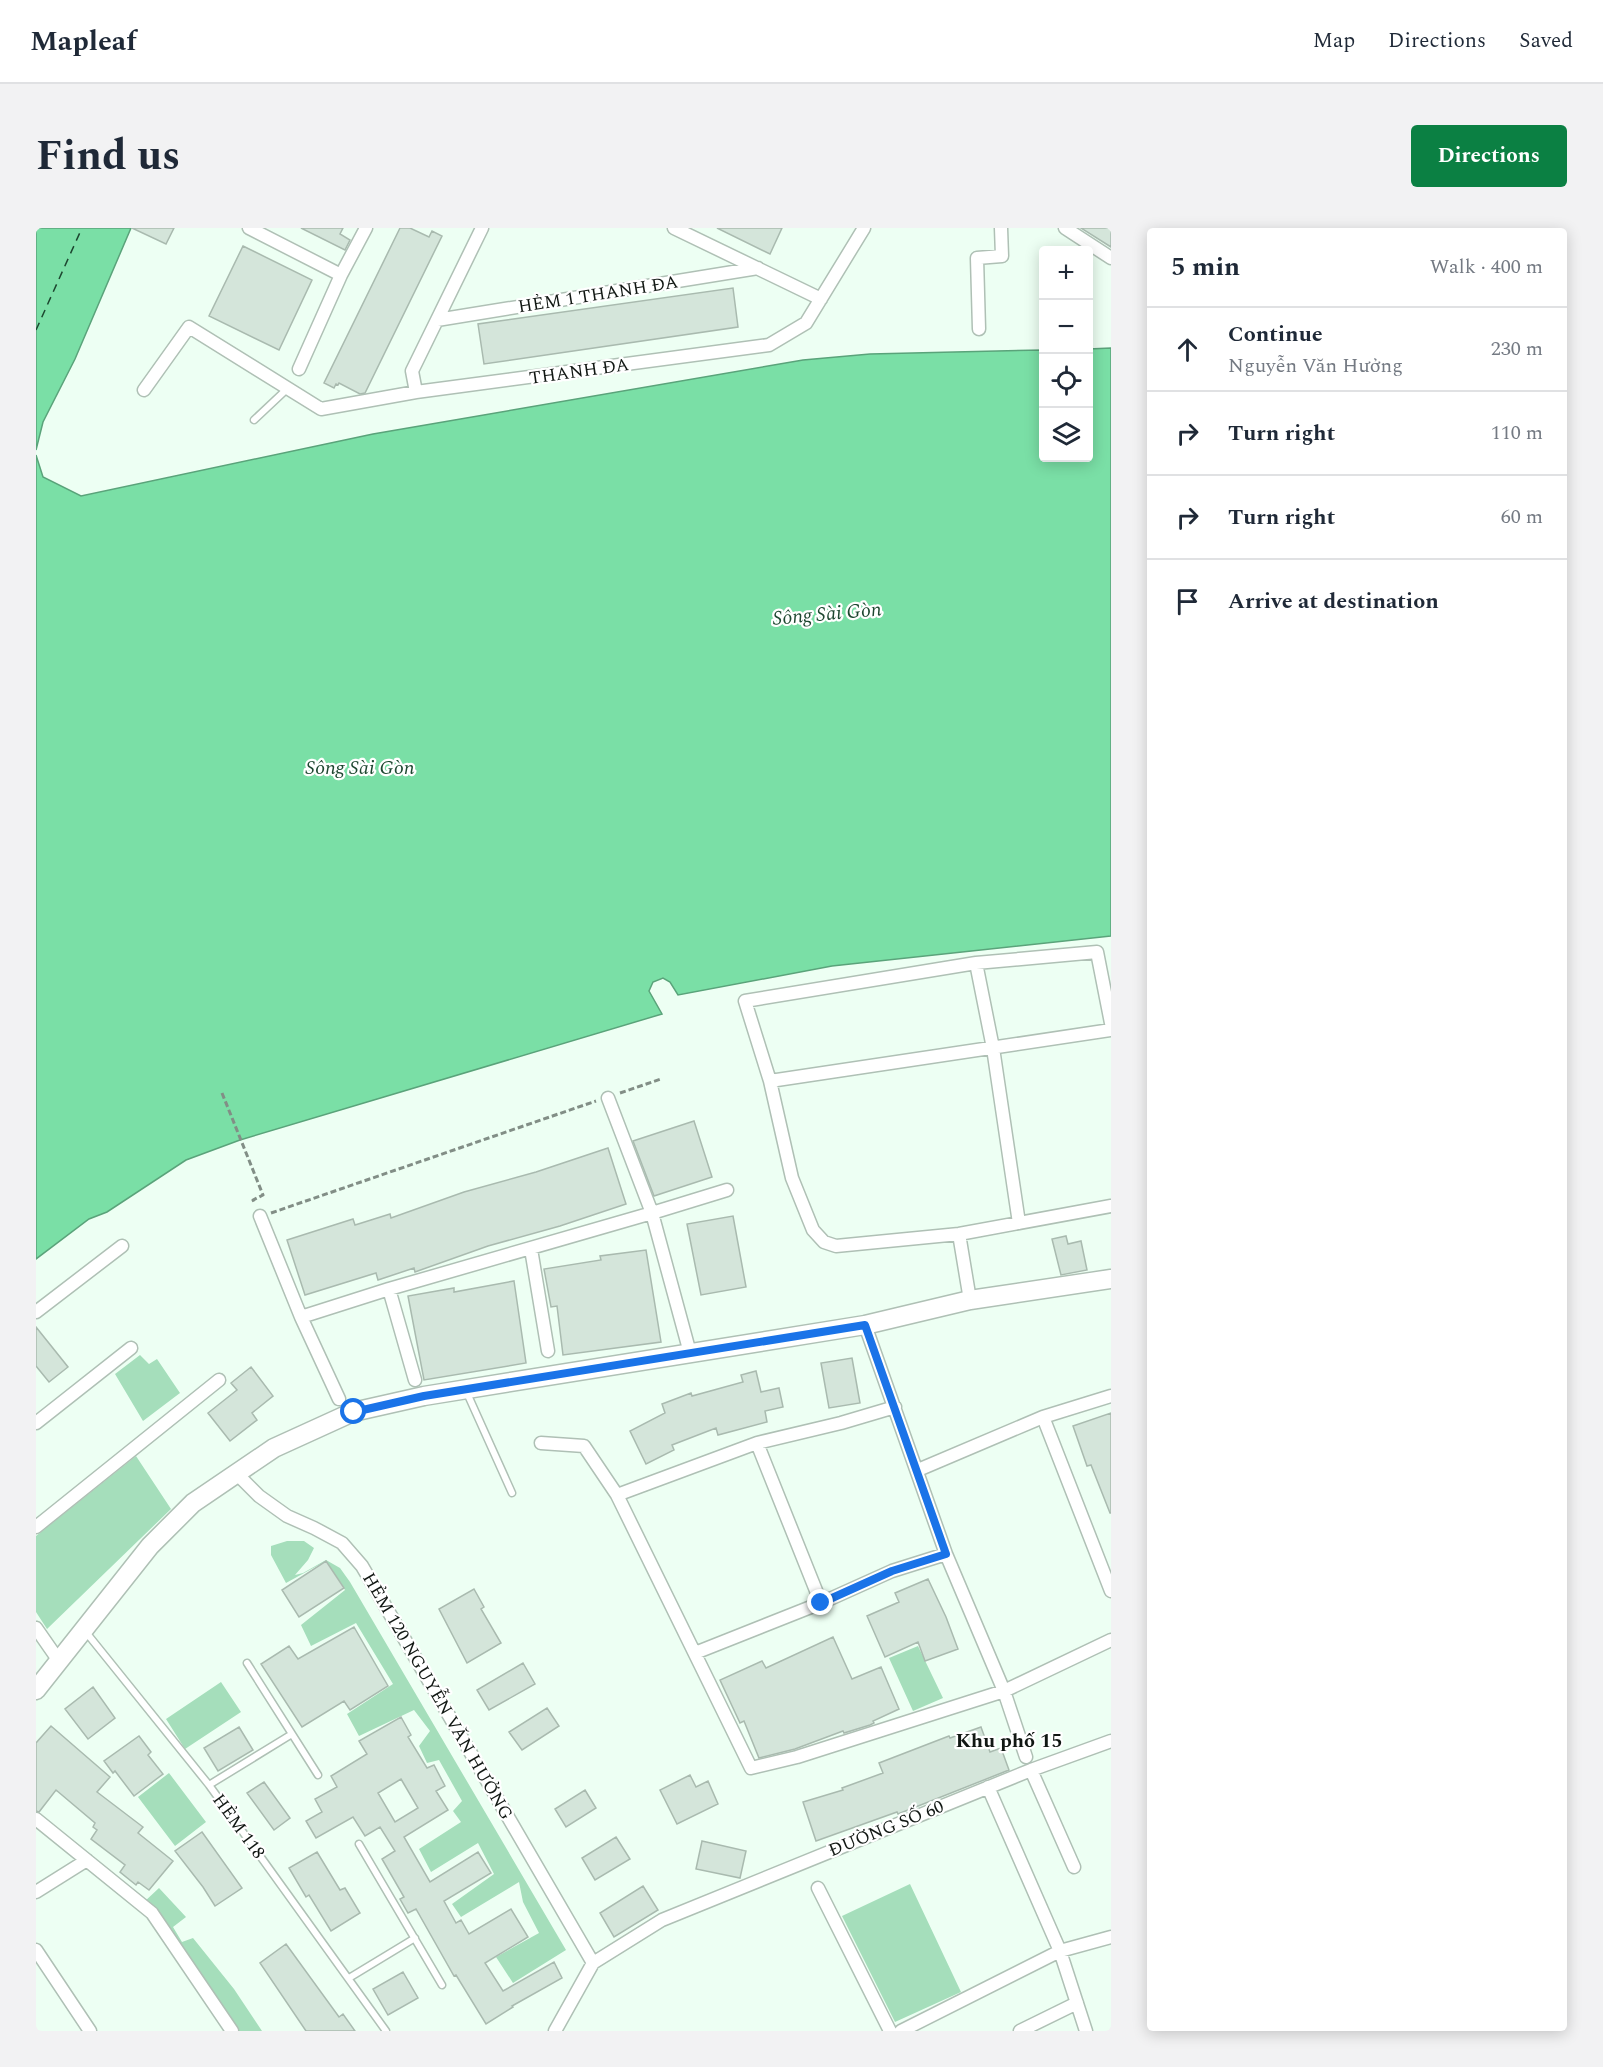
<!DOCTYPE html>
<meta charset="utf-8">
<style>
:root{--surface:#fff;--page:#f2f2f3;--text:#1f2937;--muted:#747a83;--line:#e0e1e3;--accent:#0b8043}
body{margin:0;font-family:Spectral,serif;background:var(--page);color:var(--text)}
.controls{position:absolute;right:18px;top:18px;display:grid;overflow:hidden;border-radius:6px;box-shadow:0 3px 15px #0003}
.controls button{width:54px;height:54px;display:grid;place-items:center;padding:0;border:0;border-bottom:2px solid var(--line);background:var(--surface);color:var(--text);font:30px sans-serif}
.stop{position:absolute;width:18px;height:18px;margin:-14px;border:4px solid #1a73e8;border-radius:50%;background:#fff}
.stop.end{background:#1a73e8;border-color:#fff;box-shadow:0 2px 6px #0008}
.list{margin:0;padding:0;list-style:none}
h2{display:flex;justify-content:space-between;align-items:center;height:78px;margin:0;padding:0 24px;font-size:26px}
h2 small{font-size:20px;font-weight:400;color:var(--muted)}
.list li{display:grid;grid-template-columns:39px 1fr auto;gap:18px;align-items:center;box-sizing:border-box;height:84px;padding:0 24px;border-top:2px solid var(--line)}
.list b{display:block;font-size:22px;white-space:nowrap}
.list p{margin:0;font-size:20px;white-space:nowrap;color:var(--muted)}
.list em{font-size:20px;font-style:normal;color:var(--muted)}
.icon{flex:none;width:33px;height:33px;fill:none;stroke:currentColor;stroke-width:2;stroke-linecap:round;stroke-linejoin:round}
.map{position:relative;flex:none;width:1075px;height:1803px;overflow:hidden;border-radius:6px}
header{display:flex;align-items:center;gap:36px;box-sizing:border-box;height:84px;padding:0 30px;background:var(--surface);border-bottom:2px solid var(--line)}
header strong{font-size:28px}
nav{display:flex;gap:33px;margin-inline-start:auto;font-size:21px}
.intro{display:flex;align-items:center;justify-content:space-between;box-sizing:border-box;height:144px;padding:0 36px}
h1{margin:0;font-size:42px}
.button{padding:15px 27px;border-radius:6px;background:var(--accent);color:#fff;font-size:21px;font-weight:700}
main{display:flex;gap:36px;padding:0 36px}
aside{flex:1;background:var(--surface);border-radius:6px;box-shadow:0 3px 15px #0003}
.map>svg:first-child{display:block}
</style>
<header>
<strong>Mapleaf</strong>
<nav><a>Map</a><a>Directions</a><a>Saved</a></nav>
</header>
<div class="intro"><h1>Find us</h1><a class="button">Directions</a></div>
<main>
<div class="map">
<svg width="1075" height="1803" viewBox="0 0 1075 1803">
<rect width="100%" height="100%" fill="#edfff3"/>
<path fill="#a5debb" d="M104 1127 113 1136 121 1131 144 1165 107 1193 79 1146Z
M100 1228 135 1281 11 1401 0 1384V1308Z
M251 1313H268L278 1320 272 1332 259 1347 267 1345 290 1332 304 1340 314 1354 530 1722 477 1755 460 1729 503 1705 487 1674 483 1654 425 1689 416 1676 458 1646 442 1615 395 1644 383 1621 425 1594 417 1583 426 1573 403 1532 391 1535 383 1518 394 1503 378 1482 323 1508 311 1486 357 1456 320 1395 275 1418 265 1397 309 1362 290 1333 250 1355 235 1327V1318Z
M882 1418 907 1470 877 1483 853 1430Z
M185 1454 205 1484 149 1521 130 1491Z
M133 1545 170 1594 139 1618 102 1569Z
M874 1656 925 1764 859 1794 806 1688Z
M123 1660 150 1689 137 1699 146 1714 157 1710 198 1761 226 1803H197L107 1675Z"/>
<path fill="#7adfa6" stroke="#5aa37a" stroke-width="1.5" d="M0 0H95L39 131 7 194 0 222Z
M1075 120V708L796 738 642 767 634 754 627 750 617 754 613 763 626 786 204 912 150 932 71 984 53 991 0 1031V227L7 249 45 268 337 206 767 132 834 126 1007 122 1008 230H1052L1053 121Z"/>
<g fill="none" stroke-linecap="round" stroke-linejoin="round">
<path stroke="#1d4730" stroke-width="1.5" stroke-dasharray="8 6" stroke-linecap="butt" d="M0 102 46 0"/>
</g>
<path fill="#d4e5da" stroke="#a9baaf" stroke-width="1.5" fill-rule="evenodd" d="M96 0H138L130 16Z
M265 0H307L304 6 314 12 309 22Z
M364 0H374L393 9 396 3 406 8 329 165 324 166 303 155 302 157 300 156 298 160 288 155Z
M681 0H746L734 26Z
M1045 0H1075V19Z
M207 18 276 52 243 122 173 88Z
M697 60 702 99 448 136 442 96Z
M658 893 676 949 618 968 597 913Z
M572 920 590 976 524 998 452 1018 379 1044 378 1040 342 1052 340 1045 269 1067 251 1012 317 991 319 997 354 986 355 990 428 964 500 944Z
M697 988 710 1059 665 1067 651 996Z
M1030 1008 1032 1016 1045 1013 1051 1042 1025 1047 1016 1011Z
M610 1022 625 1114 527 1127 521 1078 515 1079 508 1041 565 1032 564 1028Z
M478 1053 490 1135 388 1152 372 1068 418 1060V1064Z
M0 1099 32 1139 13 1154 0 1138Z
M816 1130 824 1175 793 1180 785 1135Z
M215 1139 237 1168 216 1185 221 1192 194 1213 172 1185 201 1162 195 1155Z
M720 1143 725 1164 743 1160 747 1179 729 1183 731 1194 682 1207 680 1200 636 1217 638 1222 610 1236 594 1203 629 1185 626 1176 655 1165 656 1168 707 1154 705 1147Z
M1075 1185V1285H1074L1055 1237 1051 1238 1037 1198Z
M290 1333 308 1360 263 1389 246 1362Z
M892 1351 910 1389 922 1421 889 1433 882 1414 849 1429 831 1388 863 1374 859 1365Z
M438 1361 448 1379 445 1381 465 1415 431 1435 403 1381Z
M318 1399 352 1458 314 1482 308 1473 266 1499 225 1436 253 1418 262 1431Z
M797 1409 816 1451 845 1439 863 1481 837 1493 838 1495 834 1497 808 1505 807 1503 759 1521 723 1530 708 1493 704 1495 684 1452 726 1433 730 1440Z
M487 1435 499 1456 453 1482 441 1462Z
M57 1459 79 1490 52 1511 29 1481Z
M511 1480 523 1498 486 1522 473 1504Z
M365 1489 375 1507 372 1509 391 1540 398 1537 409 1558 400 1563 412 1582 368 1609 394 1654 442 1624 455 1645 408 1673 420 1695 425 1692 433 1706 475 1681 492 1709 449 1735 467 1763 518 1734 526 1750 476 1778 477 1779 450 1796 420 1747 418 1748 380 1681 372 1685 364 1671 368 1669 346 1631 359 1623 344 1599 329 1608 317 1589 280 1610 270 1593 286 1584 279 1571 301 1559 295 1548 331 1526 323 1513ZM365 1551 382 1580 359 1594 342 1565Z
M15 1498 74 1549 61 1564 107 1599 102 1605 137 1633 113 1662 102 1654 100 1657 84 1644 89 1637 55 1611 61 1602 57 1599 59 1595 20 1562 3 1584 0 1583V1515Z
M203 1499 217 1522 182 1543 168 1520Z
M945 1499 954 1524 965 1520 973 1542 862 1586 861 1584 780 1613 767 1574 807 1562 806 1560 847 1545 843 1535 913 1508 914 1510Z
M103 1508 115 1524 112 1527 127 1546 98 1568 79 1543 77 1545 68 1533Z
M654 1547 660 1559 672 1553 682 1576 641 1596 624 1562Z
M228 1554 254 1590 238 1602 211 1565Z
M549 1562 560 1580 530 1599 519 1581Z
M166 1604 206 1660 179 1678 167 1659 139 1623Z
M580 1609 594 1631 559 1652 546 1630Z
M666 1613 710 1623 704 1650 660 1641Z
M281 1624 304 1662 309 1660 324 1685 295 1703 273 1667 270 1669 253 1640Z
M607 1658 622 1682 578 1709 564 1685Z
M250 1716 303 1789 307 1786 319 1803H270L224 1735Z
M367 1744 382 1770 352 1787 337 1761Z"/>
<g fill="none" stroke-linecap="round" stroke-linejoin="round">
<g stroke="#afc0b5" stroke-width="9">
<path id="lane" d="M218 192 251 161
M431 1165 476 1265
M49 1403 173 1557 350 1803
M211 1435 282 1547
M173 1557 256 1506
M323 1616 406 1757
M313 1750 379 1710"/>
</g>
<g stroke="#afc0b5" stroke-width="15">
<path id="street" d="M213 0 305 47
M638 0 785 71
M1029 0 1075 30
M401 92 722 40
M943 101 941 30 966 28 965 0
M263 141 305 47 330 0
M108 162 153 99 285 181 380 164 733 117 770 95 828 0
M380 164 376 143 446 0
M940 735 957 820 983 995
M1075 795 1061 724 940 735 709 773 734 853 756 950 777 1002 788 1014 800 1018 923 1006 1075 978
M734 853 1075 802
M572 870 616 985 691 962
M224 988 265 1089 303 1171
M923 1006 934 1072
M495 1021 512 1123
M353 1061 379 1152
M0 1084 86 1018
M265 1089 353 1061 616 985 654 1125
M829 1097 910 1326 968 1463 990 1529
M1007 1189 1075 1363
M0 1195 95 1120
M505 1215 548 1218 581 1267 715 1540 761 1529 968 1463 1075 1412
M721 1215 785 1375 856 1343 910 1326
M882 1242 1007 1189 1075 1168
M199 1244 223 1268 251 1288 278 1300 306 1315 326 1338 557 1735
M581 1267 721 1215 805 1195 859 1179
M0 1299 183 1152
M0 1400 23 1433
M659 1425 785 1375
M995 1542 1038 1639
M952 1559 1024 1723 1050 1803
M0 1591 116 1685 196 1803
M782 1660 854 1803
M0 1664 51 1632
M0 1722 54 1803
M519 1803 557 1735 626 1692 995 1542 1075 1513
M865 1803 1024 1723 1075 1709
M984 1803 1041 1775"/>
</g>
<g stroke="#afc0b5" stroke-width="21">
<path id="secondary" d="M0 1462 114 1318 157 1275 238 1220 317 1184 388 1168 829 1097 934 1072 1075 1051"/>
</g>
<path stroke="#828e86" stroke-width="3" stroke-dasharray="6 3" stroke-linecap="butt" d="M186 865 227 967 217 972 219 976
M584 865 625 851
M235 985 560 873"/>
<use href="#lane" stroke="#fff" stroke-width="6"/>
<use href="#street" stroke="#fff" stroke-width="12"/>
<use href="#secondary" stroke="#fff" stroke-width="18"/>
</g>
<g fill="none" stroke-linecap="round" stroke-linejoin="round">
<path stroke="#1a73e8" stroke-width="8" d="M318 1184 388 1168 829 1097 910 1326 856 1343 785 1375"/>
</g>
<g text-anchor="middle" stroke-width="4.5" stroke-linejoin="round" paint-order="stroke">
<g font-size="18" fill="#111713" stroke="#fff">
<text transform="translate(562 66) rotate(-9)" y="6">HẺM 1 THANH ĐA</text>
<text transform="translate(543 143) rotate(-8)" y="6">THANH ĐA</text>
<text transform="translate(402 1468) rotate(60)" y="6">HẺM 120 NGUYỄN VĂN HƯỞNG</text>
<text transform="translate(203 1598) rotate(54)" y="6">HẺM 118</text>
<text transform="translate(850 1600) rotate(-22)" y="6">ĐƯỜNG SỐ 60</text>
</g>
<g font-size="20" font-style="italic" fill="#1d4730" stroke="#fff">
<text transform="translate(791 385) rotate(-5)" y="7">Sông Sài Gòn</text>
<text x="324" y="546">Sông Sài Gòn</text>
</g>
<g font-size="20" font-weight="bold" fill="#111713" stroke="#fff">
<text x="973" y="1519">Khu phố 15</text>
</g>
</g>
</svg>
<div class="controls">
<button>+</button>
<button>−</button>
<button><svg class="icon" aria-label="locate" viewBox="0 0 24 24"><circle cx="12" cy="12" r="6"/><path d="M12 2v4M12 18v4M2 12h4M18 12h4"/></svg></button>
<button><svg class="icon" aria-label="layers" viewBox="0 0 24 24"><path d="M12 4l9 5-9 5-9-5zM3 14l9 5 9-5"/></svg></button>
</div>
<div class="stop" style="left:318px;top:1184px"></div>
<div class="stop end" style="left:785px;top:1375px"></div>
</div>
<aside>
<h2>5 min<small>Walk · 400 m</small></h2>
<ul class="list">
<li><svg class="icon" aria-label="ahead" viewBox="0 0 24 24"><path d="M12 20V5M6 11l6-6 6 6"/></svg><div><b>Continue</b><p>Nguyễn Văn Hưởng</p></div><em>230 m</em></li>
<li><svg class="icon" aria-label="right" viewBox="0 0 24 24"><path d="M7 20v-9h11M14 6l5 5-5 5"/></svg><div><b>Turn right</b></div><em>110 m</em></li>
<li><svg class="icon" aria-label="right" viewBox="0 0 24 24"><path d="M7 20v-9h11M14 6l5 5-5 5"/></svg><div><b>Turn right</b></div><em>60 m</em></li>
<li><svg class="icon" aria-label="arrive" viewBox="0 0 24 24"><path d="M6 21V4h12l-3 4 3 4H6"/></svg><div><b>Arrive at destination</b></div></li>
</ul>
</aside>
</main>
